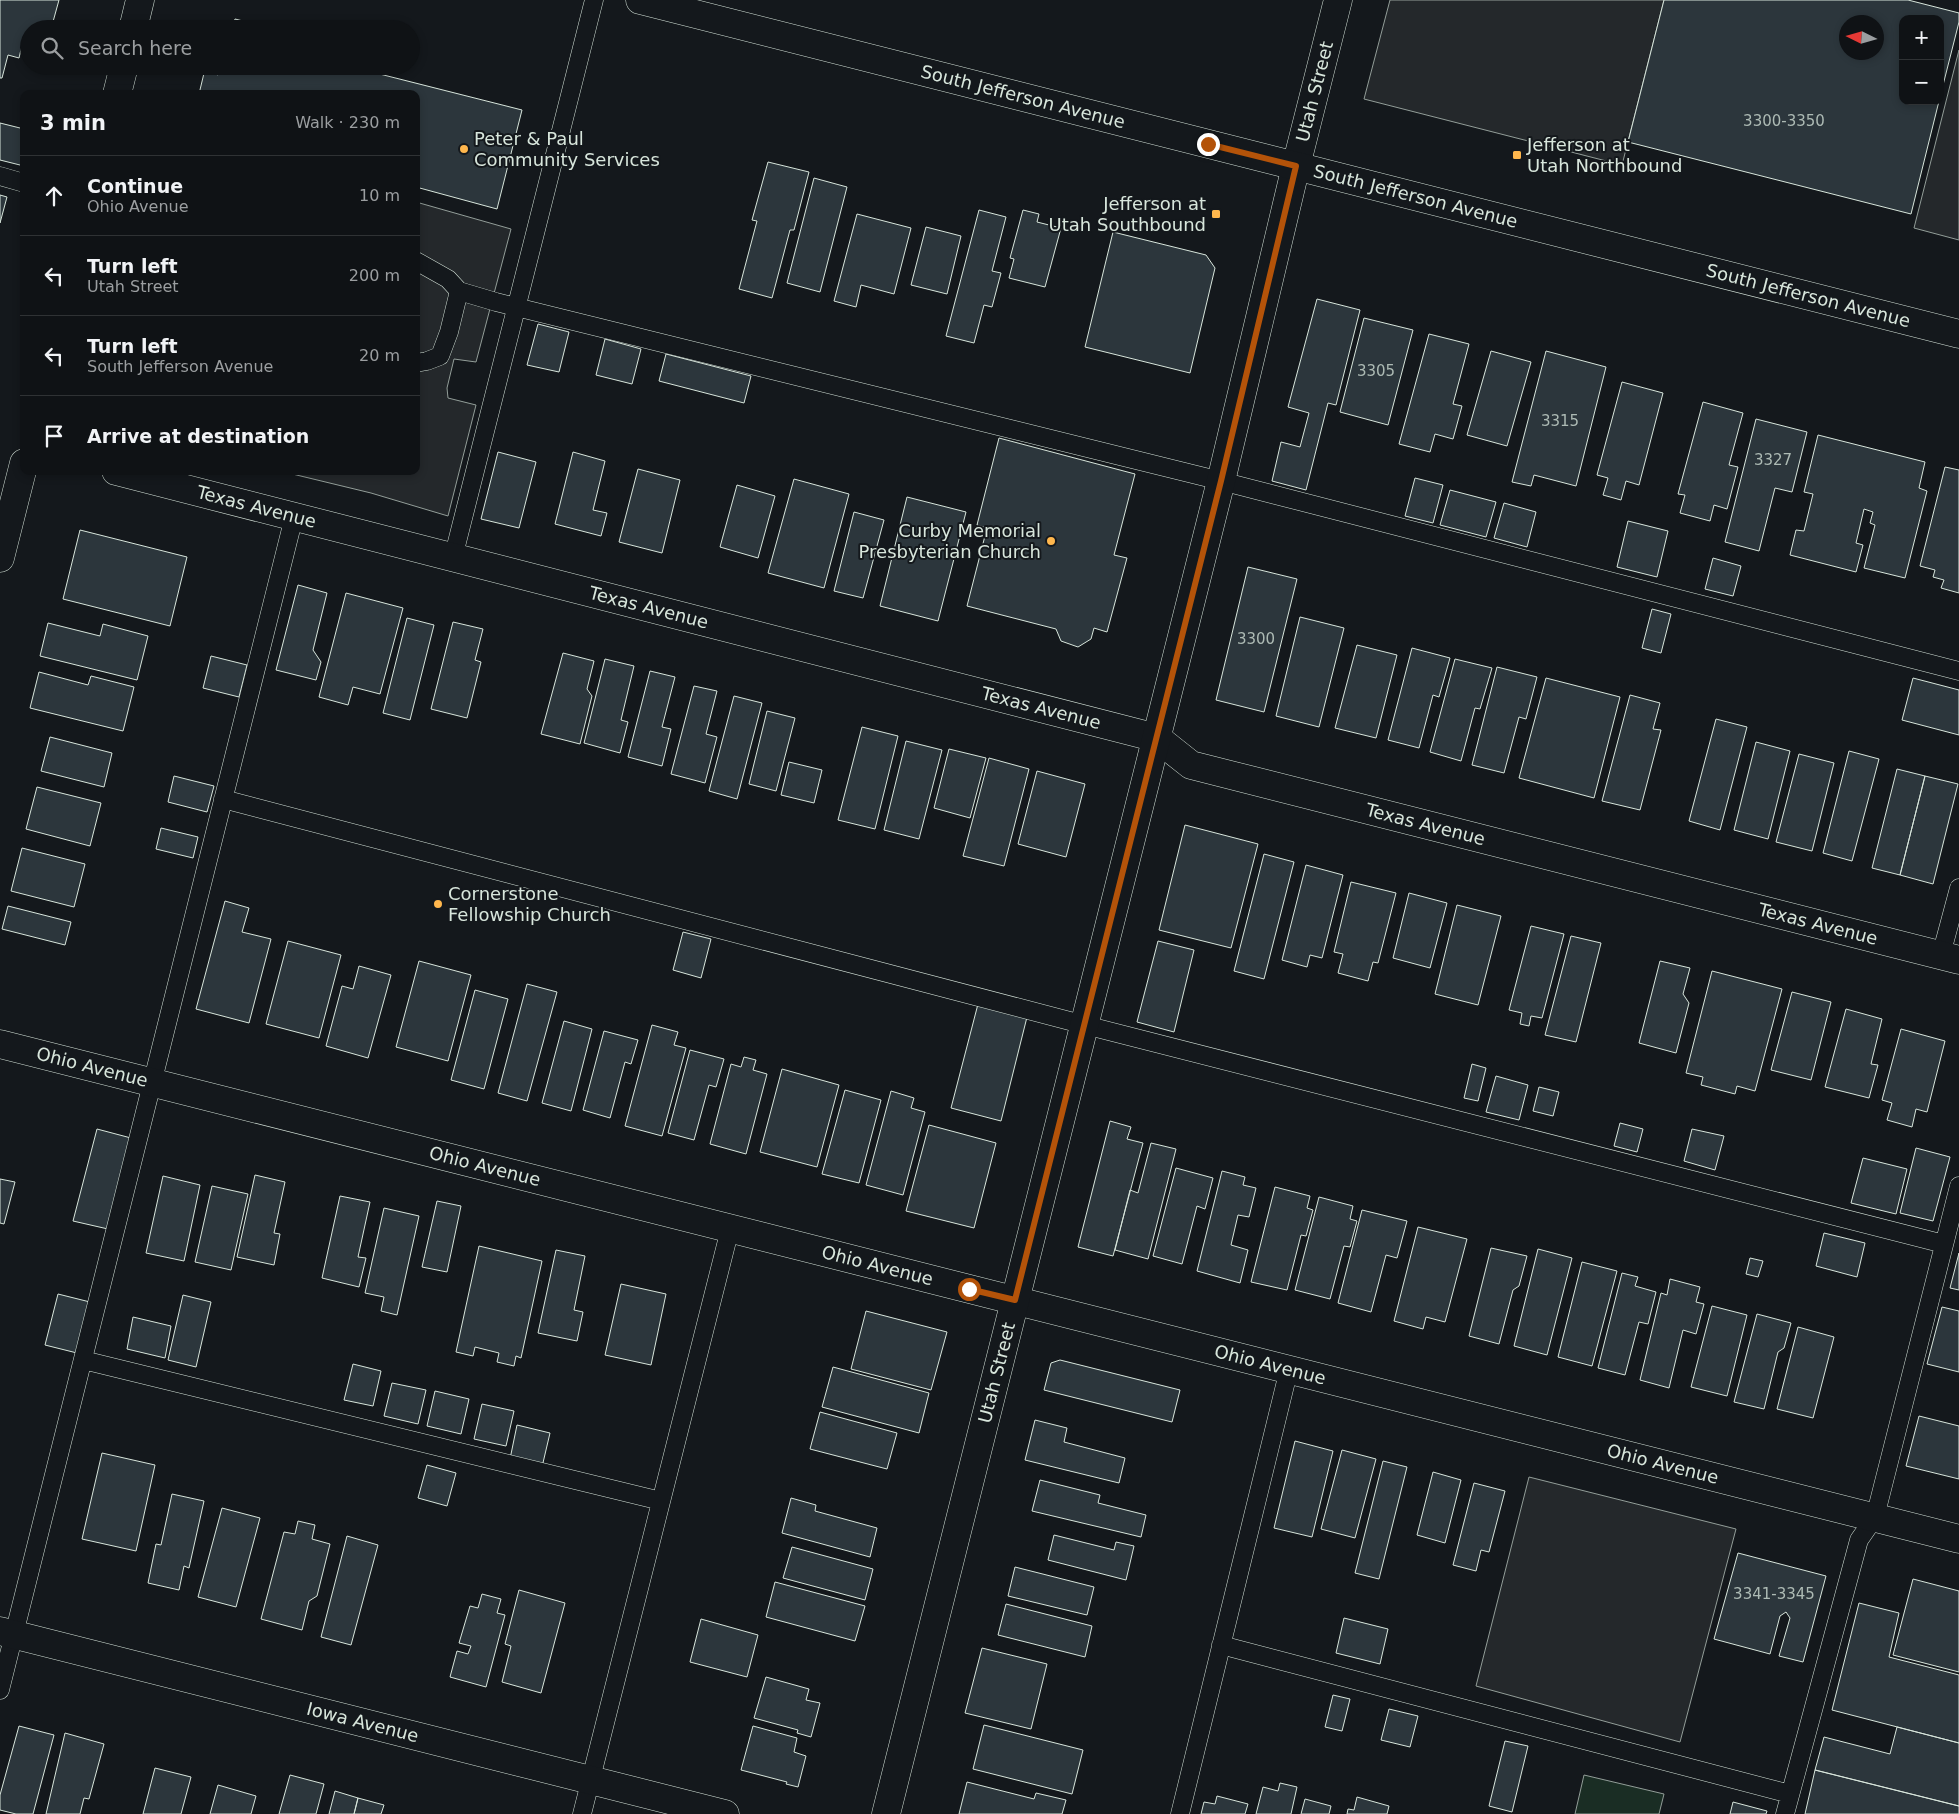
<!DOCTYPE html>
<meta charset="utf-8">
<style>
:root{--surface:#0f1215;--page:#1d2022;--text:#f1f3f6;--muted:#9b9ea0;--line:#2f3234}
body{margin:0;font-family:"DejaVu Sans",sans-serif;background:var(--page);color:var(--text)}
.controls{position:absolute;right:15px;top:15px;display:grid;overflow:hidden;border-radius:10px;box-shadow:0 2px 8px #0003}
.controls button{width:45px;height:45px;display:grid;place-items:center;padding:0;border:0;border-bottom:1px solid var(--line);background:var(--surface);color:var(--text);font:25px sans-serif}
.compass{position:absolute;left:1839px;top:15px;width:45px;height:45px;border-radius:50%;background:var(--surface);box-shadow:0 2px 8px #0003;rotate:275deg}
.stop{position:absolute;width:15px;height:15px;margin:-11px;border:4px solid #b45309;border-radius:50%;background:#fff}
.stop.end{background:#b45309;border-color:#fff;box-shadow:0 1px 5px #0008}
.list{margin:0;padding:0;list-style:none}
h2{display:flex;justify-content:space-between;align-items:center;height:65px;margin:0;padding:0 20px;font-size:21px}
h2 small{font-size:16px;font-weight:400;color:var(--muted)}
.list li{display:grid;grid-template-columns:32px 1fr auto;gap:15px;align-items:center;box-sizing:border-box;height:80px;padding:0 20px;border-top:1px solid var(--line)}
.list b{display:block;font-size:19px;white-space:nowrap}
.list p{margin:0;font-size:16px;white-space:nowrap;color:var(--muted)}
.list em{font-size:16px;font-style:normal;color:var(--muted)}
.icon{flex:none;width:28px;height:28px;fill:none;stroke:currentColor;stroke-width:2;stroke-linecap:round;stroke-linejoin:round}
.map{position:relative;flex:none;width:1959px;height:1814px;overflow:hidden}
.search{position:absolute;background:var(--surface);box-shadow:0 2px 8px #0003;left:20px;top:20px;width:400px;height:55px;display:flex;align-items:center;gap:12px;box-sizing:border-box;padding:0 18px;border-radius:28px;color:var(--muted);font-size:19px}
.panel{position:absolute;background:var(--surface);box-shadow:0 2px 8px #0003;left:20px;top:90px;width:400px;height:385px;border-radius:10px}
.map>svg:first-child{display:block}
</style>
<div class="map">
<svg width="1959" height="1814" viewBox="0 0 1959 1814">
<rect width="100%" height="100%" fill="#14181c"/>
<path fill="#1a2d24" stroke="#939e99" d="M1584 1775 1664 1794 1659 1814H1575Z"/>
<path fill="#24282b" stroke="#939e99" d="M1390 0H1664L1622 165 1364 99Z
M1959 50V240L1914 228Z
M416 202 511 229 476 362 454 359 447 388 448 398 476 405 448 516 371 493 280 471H416Z
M1529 1477 1736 1529 1680 1742 1476 1686Z"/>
<path fill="#2c363c" stroke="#d8e6dc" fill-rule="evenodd" d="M0 0H59L51 29H29V47L22 45 19 58 8 55 2 78H0Z
M1664 0H1908L1959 13V22L1940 97V19H1903V101H1939L1911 214 1628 142ZM1846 22H1876V52H1846Z
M235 19 275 29H232Z
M220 66H348L522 110 497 209 416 187V94H199L205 69 218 75Z
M0 123 24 129V166L0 160Z
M768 162 809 172 794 230H790L772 298 739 289 757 221 752 220Z
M814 178 847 187 820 292 787 283Z
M0 195 7 197 0 223Z
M979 210 1006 217 992 271 1001 273 992 307 984 305 974 343 946 336Z
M1023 210 1039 214 1037 222 1061 228 1045 287 1009 278 1014 259 1010 258Z
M857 214 911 228 894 294 861 285 856 307 834 301Z
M926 227 961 236 947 294 911 285Z
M1113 232 1206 255 1215 268 1190 373 1085 347Z
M1317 299 1360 310 1336 405 1328 403 1306 490 1272 481 1281 442 1300 447 1309 413 1288 407Z
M1364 318 1413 330 1388 425 1340 412Z
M538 324 569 332 559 372 527 365Z
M1429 334 1469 344 1453 404 1462 406 1453 439 1435 434 1430 452 1399 444Z
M605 339 641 349 632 384 596 375Z
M1491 351 1531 362 1507 446 1467 435Z
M1546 351 1606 367 1576 486 1534 475 1531 486 1512 482Z
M666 354 751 376 744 403 659 381Z
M1622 382 1663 393 1639 485 1626 481 1621 500 1603 495 1608 478 1597 475Z
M1703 402 1743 413 1729 465 1738 467 1727 509 1714 505 1710 521 1680 513 1685 495 1678 494Z
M1756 419 1807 432 1792 492 1775 488 1759 551 1725 542Z
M1818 435 1925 462 1919 488 1927 491 1905 578 1864 568 1875 525 1870 523 1873 512 1864 509 1856 543 1863 545 1856 572 1790 555 1796 530 1804 531 1813 494 1804 492Z
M999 438 1135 474 1114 555 1127 558 1107 632 1094 628 1091 639 1078 647 1061 641 1056 629 967 606 987 528 977 525Z
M498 452 536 462 519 528 481 519Z
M573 452 605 461 593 510 607 513 601 536 555 524Z
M1945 467 1959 470V593L1941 588 1944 580 1933 577 1935 570 1920 566Z
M638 469 680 480 662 553 619 542Z
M1415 478 1443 485 1433 523 1405 516Z
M794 479 849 494 824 588 768 573Z
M737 485 775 496 758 558 720 547Z
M1450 490 1496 502 1486 537 1440 525Z
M907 497 966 512 938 621 880 606Z
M1504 503 1536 512 1527 547 1494 538Z
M854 512 884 520 863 598 834 591Z
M1628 521 1668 531 1657 577 1617 567Z
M80 530 187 557 170 626 63 599Z
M1713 558 1741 566 1733 596 1705 589Z
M1248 567 1297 579 1264 712 1216 700Z
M298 585 327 593 313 650 321 662 316 680 276 670Z
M346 593 403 608 380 694 353 687 348 705 319 697Z
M1652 609 1671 614 1661 653 1642 648Z
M1300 617 1344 628 1319 727 1276 716Z
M407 618 434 625 410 720 383 713Z
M453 622 483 629 475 660 481 662 467 718 431 709Z
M48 623 100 636 103 624 148 636 137 680 40 656Z
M1357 645 1397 655 1376 738 1335 728Z
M1412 648 1450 658 1439 697 1433 695 1419 748 1388 740Z
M563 653 594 661 587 689 592 696 580 744 541 734Z
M211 656 247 665 239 697 203 688Z
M605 659 634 666 621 720 628 722 620 753 584 743Z
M1455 659 1492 668 1480 709 1475 708 1461 761 1430 752Z
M1497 667 1537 677 1526 719 1519 717 1504 773 1472 765Z
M650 671 675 677 662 727 671 729 662 766 628 757Z
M39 672 88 685 91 676 134 687 123 731 30 708Z
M1546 678 1620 697 1594 798 1519 778Z
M1913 678 1959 690V735L1902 720Z
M694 686 717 691 706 734 717 737 705 783 671 774Z
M1630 695 1660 703 1653 729 1661 730 1640 810 1602 801Z
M734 696 762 703 737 799 709 791Z
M767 711 795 718 776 791 749 784Z
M1716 719 1747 727 1720 830 1689 821Z
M862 727 898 736 875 829 838 820Z
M50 737 112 753 104 787 41 771Z
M906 741 942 750 919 839 884 830Z
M1756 742 1790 751 1768 839 1734 830Z
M949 749 986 758 970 818 934 808Z
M1849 751 1879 759 1852 861 1823 853Z
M1799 754 1834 763 1812 851 1776 842Z
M989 758 1029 769 1004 866 963 856Z
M789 762 822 770 814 803 781 795Z
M1897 769 1925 776 1900 875 1872 868Z
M1037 771 1085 784 1066 857 1018 844Z
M174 776 214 786 207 812 168 802Z
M1925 776 1958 784 1933 884 1900 875Z
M37 787 101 803 90 846 26 829Z
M1185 825 1258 844 1231 948 1159 930Z
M161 828 198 837 193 858 156 849Z
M22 848 85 864 74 907 11 891Z
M1264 854 1294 862 1264 979 1234 971Z
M1306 865 1343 875 1322 958 1310 955 1307 967 1282 960Z
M1351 882 1396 893 1378 963 1373 962 1368 981 1338 973 1343 954 1334 952Z
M1409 893 1447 903 1430 968 1393 958Z
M225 901 249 908 242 932 271 939 249 1023 196 1009Z
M1457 905 1501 916 1478 1005 1435 994Z
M8 906 71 922 65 945 2 929Z
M1531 926 1564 934 1542 1018 1531 1016 1529 1026 1520 1024 1522 1013 1509 1010Z
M683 932 711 939 701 978 673 970Z
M1571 936 1601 943 1576 1042 1545 1035Z
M288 941 341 955 319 1038 266 1024Z
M1158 941 1194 950 1174 1032 1137 1022Z
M419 961 471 975 448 1061 396 1047Z
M1660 961 1690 968 1683 994 1689 1003 1676 1053 1639 1043Z
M359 966 391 975 368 1058 326 1046 342 986 353 989Z
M1712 971 1782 989 1755 1091 1737 1086 1735 1094 1701 1085 1703 1077 1686 1073Z
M527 984 557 992 527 1101 498 1093Z
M475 990 508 999 484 1089 451 1080Z
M1792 992 1831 1002 1811 1080 1771 1070Z
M978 1004 1027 1017 1001 1121 951 1108Z
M1846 1009 1882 1019 1871 1064 1878 1065 1869 1098 1825 1087Z
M564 1021 592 1029 571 1111 542 1103Z
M652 1025 678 1032 674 1045 686 1048 662 1136 625 1126Z
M1901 1029 1945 1041 1927 1112 1916 1109 1912 1127 1887 1120 1892 1103 1882 1100Z
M604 1031 638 1040 631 1064 625 1062 610 1118 583 1110Z
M690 1050 724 1059 716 1087 709 1085 694 1140 668 1133Z
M744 1057 756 1060 753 1070 767 1074 746 1154 710 1144 731 1064 741 1067Z
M1472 1064 1486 1068 1478 1101 1464 1098Z
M782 1069 839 1085 817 1167 760 1152Z
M1496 1076 1528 1085 1519 1120 1486 1112Z
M1539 1087 1559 1092 1553 1116 1533 1111Z
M845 1090 881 1100 859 1183 822 1174Z
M891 1091 914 1098 911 1108 925 1112 903 1195 866 1185Z
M1110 1121 1131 1127 1127 1139 1143 1143 1113 1256 1078 1247Z
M1620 1123 1643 1129 1637 1152 1614 1146Z
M929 1125 996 1143 974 1228 906 1211Z
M97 1129 131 1138 108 1229 73 1221Z
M1692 1129 1724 1136 1715 1170 1684 1161Z
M1151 1143 1176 1149 1148 1259 1115 1250 1130 1190 1138 1193Z
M1916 1148 1950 1157 1933 1221 1900 1213Z
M1863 1158 1907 1169 1896 1214 1851 1203Z
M1176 1168 1213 1178 1205 1209 1197 1206 1182 1264 1153 1256Z
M1222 1171 1245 1177 1243 1185 1256 1188 1249 1217 1238 1215 1231 1245 1248 1250 1240 1283 1197 1271Z
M255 1175 285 1182 274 1233 280 1234 274 1265 237 1257Z
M163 1176 200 1185 184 1261 146 1253Z
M0 1179 15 1182 4 1224 0 1223Z
M212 1186 248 1194 231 1270 195 1262Z
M1275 1187 1310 1196 1307 1208 1313 1210 1306 1236 1301 1235 1287 1290 1251 1282Z
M340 1196 370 1202 358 1257 366 1258 359 1287 322 1278Z
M1319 1197 1353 1206 1350 1219 1357 1221 1350 1247 1344 1246 1330 1299 1295 1290Z
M437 1201 461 1206 447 1272 422 1267Z
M384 1208 419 1216 397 1315 381 1311 384 1297 365 1293Z
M1362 1210 1407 1221 1397 1258 1386 1255 1371 1312 1338 1303Z
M1418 1227 1467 1239 1445 1322 1426 1317 1423 1329 1394 1321Z
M1824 1233 1865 1243 1857 1277 1816 1266Z
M479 1246 542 1261 521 1358 516 1356 514 1366 497 1362 499 1353 475 1347 473 1356 456 1352Z
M1491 1248 1527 1256 1519 1286 1513 1290 1499 1344 1469 1336Z
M1538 1249 1572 1258 1547 1355 1514 1346Z
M556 1250 585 1256 574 1310 583 1312 577 1341 538 1333Z
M1959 1253V1290L1950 1288Z
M1750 1258 1763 1261 1758 1277 1746 1274Z
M1582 1262 1617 1271 1592 1366 1558 1357Z
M1622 1273 1638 1277 1635 1286 1656 1292 1648 1324 1639 1322 1625 1375 1598 1368Z
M1670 1279 1700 1287 1696 1302 1704 1304 1696 1334 1683 1330 1669 1388 1640 1380 1661 1293 1667 1295Z
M621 1284 666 1294 651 1365 605 1355Z
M58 1294 90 1302 77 1353 45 1345Z
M183 1295 211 1302 196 1367 168 1360Z
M1712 1306 1747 1315 1727 1396 1691 1387Z
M1942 1307 1959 1311V1372L1927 1364Z
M866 1311 947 1332 931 1390 851 1369Z
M1757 1314 1791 1323 1784 1348 1778 1352 1764 1409 1734 1402Z
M133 1317 171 1326 165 1358 127 1349Z
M1798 1327 1834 1337 1813 1418 1777 1409Z
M1060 1360 1180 1390 1172 1422 1044 1390 1051 1363Z
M353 1364 381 1371 373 1406 344 1400Z
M833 1367 929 1393 919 1433 822 1407Z
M392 1383 426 1390 418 1424 384 1416Z
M435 1391 469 1399 461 1434 427 1426Z
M482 1404 514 1411 506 1446 474 1439Z
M820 1412 897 1433 887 1469 810 1449Z
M1919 1416 1959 1426V1479L1906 1466Z
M1035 1420 1067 1428 1064 1442 1125 1458 1119 1483 1025 1460Z
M517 1425 550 1433 542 1467 510 1459Z
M1295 1441 1333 1451 1312 1537 1274 1528Z
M1342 1450 1376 1459 1355 1538 1321 1529Z
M102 1453 155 1465 136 1551 82 1539Z
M1383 1461 1407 1467 1379 1579 1355 1573Z
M427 1465 456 1473 447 1506 418 1498Z
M1433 1472 1461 1480 1445 1543 1417 1535Z
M1040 1480 1100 1495 1098 1503 1146 1515 1141 1537 1032 1511Z
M1474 1483 1505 1491 1489 1552 1481 1550 1476 1571 1453 1565Z
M172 1494 204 1501 189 1568 184 1566 179 1590 148 1583 156 1544 161 1545Z
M791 1498 816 1505 815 1511 877 1528 870 1557 782 1533Z
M222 1508 260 1518 236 1607 198 1597Z
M298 1521 315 1525 312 1539 330 1544 317 1596 309 1601 302 1630 261 1619 284 1532 295 1534Z
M1054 1535 1114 1550 1116 1542 1134 1546 1126 1580 1048 1560Z
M347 1536 378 1545 351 1645 321 1637Z
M792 1547 873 1569 865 1600 783 1578Z
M1738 1553 1826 1576 1803 1662 1779 1656 1790 1618 1786 1612 1780 1616 1770 1654 1714 1639Z
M1015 1567 1094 1587 1087 1615 1008 1596Z
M1913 1579 1959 1591V1672L1893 1655Z
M775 1582 865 1606 855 1641 766 1617Z
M519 1590 565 1603 541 1693 502 1682 511 1646 505 1644Z
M482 1594 501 1599 497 1613 505 1615 486 1687 450 1677 457 1651 468 1654 471 1646 459 1643 470 1606 478 1608Z
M1859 1603 1899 1613 1889 1657 1959 1675V1743L1832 1710Z
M1006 1604 1092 1626 1085 1657 998 1635Z
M1344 1618 1388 1629 1380 1664 1336 1653Z
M701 1619 758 1635 747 1677 690 1662Z
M982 1648 1047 1664 1031 1729 965 1713Z
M766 1677 809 1689 806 1700 820 1703 811 1737 797 1733 798 1730 754 1718Z
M1333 1695 1350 1699 1342 1731 1325 1727Z
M1389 1709 1418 1716 1410 1747 1381 1740Z
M984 1725 1083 1750 1072 1794 973 1769Z
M19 1726 54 1735 33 1814H16L0 1810V1795Z
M753 1726 797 1738 794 1752 806 1756 798 1787 786 1784 787 1782 741 1770Z
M1897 1727 1959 1743V1806L1815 1770 1824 1737 1890 1754Z
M65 1733 104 1744 89 1799 84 1798 80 1814H46Z
M1505 1741 1528 1746 1512 1812 1489 1806Z
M155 1768 191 1777 181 1814H143Z
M1815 1770 1959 1806V1814H1805Z
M290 1775 324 1784 316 1814H279Z
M967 1782 1034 1799 1036 1793 1066 1800 1062 1814H959Z
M1280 1783 1297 1787 1291 1814H1256L1263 1787 1278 1791Z
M218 1785 256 1796 251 1814H210Z
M335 1791 358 1798 354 1814H329Z
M1217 1796 1248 1804 1245 1814H1201L1204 1802 1215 1804Z
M1357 1797 1389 1806 1387 1814H1347L1348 1809 1354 1810Z
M358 1798 384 1805 381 1814H354Z
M1305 1799 1331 1806 1329 1814H1301Z
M1733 1802 1767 1811 1766 1814H1730Z"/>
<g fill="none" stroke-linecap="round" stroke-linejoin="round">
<g stroke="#d8e6dc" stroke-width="19">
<path id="lane" d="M0 176 24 183
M416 261 448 279 459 291 496 302 1221 481 1959 671
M416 363 427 361 440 356 449 332 459 291
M453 558 594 0
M223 799 1085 1025 1944 1244
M1941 955 1959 888
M83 1360 661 1501
M1221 1645 1790 1794
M0 1690 294 517
M582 1814 730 1229
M1180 1814 1289 1369
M1785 1814 1859 1540 1875 1517 1959 1186"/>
</g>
<g stroke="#d8e6dc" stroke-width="29">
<g id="street">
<path d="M133 29 140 0"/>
<path d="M117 94 124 66"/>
<path id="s1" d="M116 471 1157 738 1191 765 1959 960"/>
<path d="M0 558 24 463"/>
<path id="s2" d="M0 1044 1959 1539"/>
<path id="s3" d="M0 1631 725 1814"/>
<path id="s4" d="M886 1814 1221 481 1296 166 1338 0"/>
</g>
</g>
<g stroke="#d8e6dc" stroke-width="29">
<g id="secondary">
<path id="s5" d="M640 0 1959 334"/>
</g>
</g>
<use href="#lane" stroke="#14181c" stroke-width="18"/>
<use href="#street" stroke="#14181c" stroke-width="28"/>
<use href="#secondary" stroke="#14181c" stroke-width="28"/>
</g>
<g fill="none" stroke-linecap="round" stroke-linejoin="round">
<path stroke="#b45309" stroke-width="6" d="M969 1289 1015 1300 1221 481 1296 166 1208 144"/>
</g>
<g fill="#ffb74d" stroke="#14181c" stroke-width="2">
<circle cx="464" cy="149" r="5"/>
<rect x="1512" y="150" width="10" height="10" rx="2.5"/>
<rect x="1211" y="209" width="10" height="10" rx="2.5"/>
<circle cx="1051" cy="541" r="5"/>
<circle cx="438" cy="904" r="5"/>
</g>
<g text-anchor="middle" stroke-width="4" stroke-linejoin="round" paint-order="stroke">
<g font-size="15" fill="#adbab4">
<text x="1784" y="126">3300-3350</text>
<text x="1376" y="376">3305</text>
<text x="1560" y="426">3315</text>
<text x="1773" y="465">3327</text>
<text x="1256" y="644">3300</text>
<text x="1774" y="1599">3341-3345</text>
</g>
<g font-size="18" fill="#d8e6dc" stroke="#14181c">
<text dy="6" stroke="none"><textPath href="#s4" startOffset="1775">Utah Street</textPath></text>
<text dy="6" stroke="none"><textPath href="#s5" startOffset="395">South Jefferson Avenue</textPath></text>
<text dy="6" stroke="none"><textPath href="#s5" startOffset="800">South Jefferson Avenue</textPath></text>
<text dy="6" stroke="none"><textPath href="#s5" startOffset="1205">South Jefferson Avenue</textPath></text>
<text dy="6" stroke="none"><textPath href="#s1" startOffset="145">Texas Avenue</textPath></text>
<text dy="6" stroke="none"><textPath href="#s1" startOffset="550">Texas Avenue</textPath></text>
<text dy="6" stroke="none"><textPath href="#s1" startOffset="955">Texas Avenue</textPath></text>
<text dy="6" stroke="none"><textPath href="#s1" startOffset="1360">Texas Avenue</textPath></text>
<text dy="6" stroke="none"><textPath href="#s1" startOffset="1765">Texas Avenue</textPath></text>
<text dy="6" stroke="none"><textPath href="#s2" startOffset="95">Ohio Avenue</textPath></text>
<text dy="6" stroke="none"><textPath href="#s2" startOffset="500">Ohio Avenue</textPath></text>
<text dy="6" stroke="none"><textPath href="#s2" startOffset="905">Ohio Avenue</textPath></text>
<text dy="6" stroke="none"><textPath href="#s2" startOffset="1310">Ohio Avenue</textPath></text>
<text dy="6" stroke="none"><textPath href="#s4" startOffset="455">Utah Street</textPath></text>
<text dy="6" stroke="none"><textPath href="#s2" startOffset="1715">Ohio Avenue</textPath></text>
<text dy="6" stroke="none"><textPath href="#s3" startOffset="374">Iowa Avenue</textPath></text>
</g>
<g font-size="18" fill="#d8e6dc" stroke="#14181c" text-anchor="start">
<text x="474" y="145">Peter &amp; Paul<tspan x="474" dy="21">Community Services</tspan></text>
<text x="1527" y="151">Jefferson at<tspan x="1527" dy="21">Utah Northbound</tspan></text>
<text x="1206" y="210" text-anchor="end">Jefferson at<tspan x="1206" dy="21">Utah Southbound</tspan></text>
<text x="1041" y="537" text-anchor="end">Curby Memorial<tspan x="1041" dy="21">Presbyterian Church</tspan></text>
<text x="448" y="900">Cornerstone<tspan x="448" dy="21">Fellowship Church</tspan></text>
</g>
</g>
</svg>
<div class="controls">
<button>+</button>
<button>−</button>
</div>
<svg class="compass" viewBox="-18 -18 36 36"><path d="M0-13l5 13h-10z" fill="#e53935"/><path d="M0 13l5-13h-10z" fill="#9b9ea0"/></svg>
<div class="stop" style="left:969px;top:1289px"></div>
<div class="stop end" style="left:1208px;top:144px"></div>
<div class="search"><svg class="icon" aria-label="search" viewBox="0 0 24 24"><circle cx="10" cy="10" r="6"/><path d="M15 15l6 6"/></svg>Search here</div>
<section class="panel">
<h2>3 min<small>Walk · 230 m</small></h2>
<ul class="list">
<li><svg class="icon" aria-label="ahead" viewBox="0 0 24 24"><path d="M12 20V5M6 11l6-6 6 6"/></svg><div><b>Continue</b><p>Ohio Avenue</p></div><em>10 m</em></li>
<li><svg class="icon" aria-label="left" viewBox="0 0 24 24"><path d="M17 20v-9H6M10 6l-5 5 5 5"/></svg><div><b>Turn left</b><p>Utah Street</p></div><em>200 m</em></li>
<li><svg class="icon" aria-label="left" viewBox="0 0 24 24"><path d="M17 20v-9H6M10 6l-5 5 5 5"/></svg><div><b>Turn left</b><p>South Jefferson Avenue</p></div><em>20 m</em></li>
<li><svg class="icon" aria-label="arrive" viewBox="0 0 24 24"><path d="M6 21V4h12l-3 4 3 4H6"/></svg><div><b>Arrive at destination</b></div></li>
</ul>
</section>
</div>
